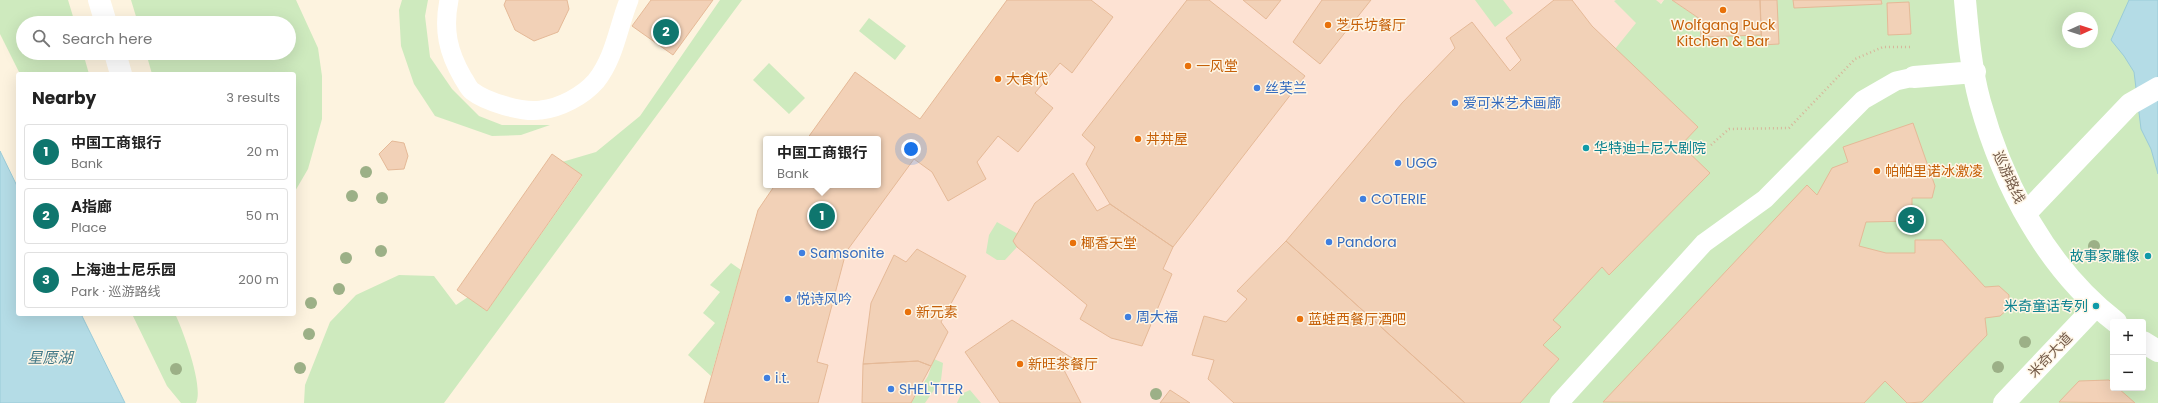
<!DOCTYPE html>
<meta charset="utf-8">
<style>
:root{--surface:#fff;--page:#f2f2f2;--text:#222;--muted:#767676;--line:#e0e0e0;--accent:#0f766e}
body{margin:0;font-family:Poppins,"Noto Sans SC",sans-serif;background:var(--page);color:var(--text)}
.controls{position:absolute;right:12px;bottom:12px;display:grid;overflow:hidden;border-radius:4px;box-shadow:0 4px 16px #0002}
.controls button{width:36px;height:36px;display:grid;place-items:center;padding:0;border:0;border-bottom:1px solid var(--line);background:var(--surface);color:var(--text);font:20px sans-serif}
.compass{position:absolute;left:2062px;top:12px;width:36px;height:36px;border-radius:50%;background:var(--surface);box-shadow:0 4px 16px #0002;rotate:87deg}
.you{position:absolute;left:911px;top:149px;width:14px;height:14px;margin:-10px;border:3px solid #fff;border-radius:50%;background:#1a73e8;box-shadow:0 0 0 6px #1a73e833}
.badge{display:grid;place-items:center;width:26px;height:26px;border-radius:50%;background:var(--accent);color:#fff;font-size:13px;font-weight:700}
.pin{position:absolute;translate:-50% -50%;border:2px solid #fff;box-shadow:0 1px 4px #0006}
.popup{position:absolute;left:763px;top:136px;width:118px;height:52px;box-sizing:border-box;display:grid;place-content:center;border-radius:4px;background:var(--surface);filter:drop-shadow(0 1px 3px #0005);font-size:13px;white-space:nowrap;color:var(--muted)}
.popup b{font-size:15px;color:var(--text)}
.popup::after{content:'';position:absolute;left:50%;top:100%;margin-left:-8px;border:8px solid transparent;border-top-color:var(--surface)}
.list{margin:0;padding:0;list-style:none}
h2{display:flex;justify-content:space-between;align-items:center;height:52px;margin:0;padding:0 16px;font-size:17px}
h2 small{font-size:13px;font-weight:400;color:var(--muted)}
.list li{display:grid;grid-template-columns:26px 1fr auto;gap:12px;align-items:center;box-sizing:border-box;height:56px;margin:0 8px 8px;padding:0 8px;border:1px solid var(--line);border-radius:4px}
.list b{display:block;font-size:15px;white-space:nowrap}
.list p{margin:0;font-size:13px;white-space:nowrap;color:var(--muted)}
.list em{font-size:13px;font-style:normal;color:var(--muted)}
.icon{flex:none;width:22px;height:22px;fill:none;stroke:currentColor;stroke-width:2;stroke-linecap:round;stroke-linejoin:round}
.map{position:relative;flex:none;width:2158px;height:403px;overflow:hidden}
.search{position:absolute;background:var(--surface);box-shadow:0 4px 16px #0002;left:16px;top:16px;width:280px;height:44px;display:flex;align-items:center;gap:10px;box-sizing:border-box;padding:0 14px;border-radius:22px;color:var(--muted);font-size:15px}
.panel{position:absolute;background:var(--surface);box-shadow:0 4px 16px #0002;left:16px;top:72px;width:280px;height:244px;border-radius:4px}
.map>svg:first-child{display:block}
</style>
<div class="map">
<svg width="2158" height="403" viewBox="0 0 2158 403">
<rect width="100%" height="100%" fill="#fdf3df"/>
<path fill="#fde2d3" d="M1007 0H1664L1615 49 1698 127 1710 173 1609 275 1602 267 1553 320 1561 327 1559 359 1520 403H704L758 210 775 185H878V139H807L855 72 920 119Z"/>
<path fill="#ceeabe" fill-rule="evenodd" d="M0 0H68L75 23H23V53H83L89 74H20L0 34Z
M131 0H296L318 48 322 76V119L308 169 294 193V74H152L146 53H289V23H138Z
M402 0H428L425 16 430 57 452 89 479 116 502 125H550L521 135 492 136 435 116 414 84 401 46 399 10Z
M720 0H742L444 403H304L305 385 330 322 356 295 399 275 434 276 456 305 468 297 487 311 582 176 562 162 596 152 640 116Z
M1475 0H1503L1513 13 1495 27Z
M1616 0H1656L1661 4 1664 0H1672L1700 19 1701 37 1761 35 1760 0H2158V403H1520L1559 359 1543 345 1561 327 1553 320 1602 267 1609 275 1710 173 1681 145 1698 127 1615 49 1636 23 1614 1ZM2068 18H2092V42H2068ZM2113 322H2143V388H2113Z
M869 18 906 46 895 60 859 31Z
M769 63 805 98 789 114 753 80Z
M997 222 1018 234 1013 241 1017 247 1005 260H997L986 253 989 235Z
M731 263 741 270 711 376 688 355 715 323 703 313 720 292 710 285Z
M132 314H175C183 330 204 387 196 403H181L167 386Z
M934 359 943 363 941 380 925 403H911L928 376Z
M970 390 981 403H957L961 394Z"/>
<path fill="#b4dce6" stroke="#9acbd8" d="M2129 0H2158V174L2151 149 2141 129 2134 72 2124 56 2111 40Z
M0 151 18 188V314H81L125 403H0Z"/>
<path fill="#f2d1b7" stroke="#e5b997" d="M506 0H567L569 9 558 32 534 41 515 30 504 5Z
M651 0H713L673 55 632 26Z
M1007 0H1091L1113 17 1072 73 1060 63 1035 93 1053 108 1018 152 998 136 977 162 986 179 948 201 932 172 914 159 846 252 817 362 828 365 818 403H704L758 210 775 185H878V139H807L855 72 920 119Z
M1187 0H1209L1305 76 1173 247 1110 204 1086 164 1095 147 1082 135Z
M1243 0H1281L1266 19Z
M1322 0H1371L1320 64 1293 42Z
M1554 0H1572L1592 26 1698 127 1681 145 1710 173 1609 275 1602 267 1553 320 1561 327 1543 345 1559 359 1520 403H1465L1286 241 1402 103 1455 48 1450 38 1472 22 1510 71 1521 60 1506 38Z
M1672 0H1760L1761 35 1701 37 1700 19Z
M1760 0H1777L1779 44 1762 45Z
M1793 0H1881L1882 4 1794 8Z
M1909 2 1911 34 1888 35 1887 3Z
M1913 123 1935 186 1932 198H1912V221L1866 222 1859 246 1886 253H1915V240H1942L1985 287 1999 286 2009 295V308L2000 316 1985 318 1987 335 1922 402 1907 403 1885 381 1864 403 1603 402 1807 185 1817 195 1832 168 1848 162 1843 147Z
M392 141 404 143 408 156 404 169 388 170 379 154Z
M552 154 582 175 487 311 457 290Z
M1073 173 1097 211 1110 204 1173 247 1163 269 1172 274 1142 346 1111 338 1080 319 1087 305 1017 247 1013 241 1035 203Z
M1286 241 1465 403H1234L1208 379 1214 360 1192 355 1204 316 1226 322 1247 299 1237 291Z
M917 249 966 276 941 322 948 332 931 366 918 361 863 364 871 303 894 255 906 262Z
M1012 320 1072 358 1064 370 1081 403H1000L965 352Z
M918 361 931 366 911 403H862L863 364Z
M2109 380 2113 384V388H2118L2135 403 2059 402 2079 381Z
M1170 390 1190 403H1160Z"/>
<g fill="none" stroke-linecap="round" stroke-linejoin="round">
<path stroke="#d7b59a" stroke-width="2.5" stroke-dasharray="1 3" stroke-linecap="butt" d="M1711 145 1729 129 1789 128 1855 59 1883 47H1910"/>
<path stroke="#fff" stroke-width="19" d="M449 0C443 30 448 52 463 78 466 82 468 88 472 91 486 102 523 113 541 110 560 108 583 96 596 81 615 57 618 27 629 0
M1559 403 1704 243 1765 199 1863 100 1896 81 1914 77"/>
<path stroke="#fff" stroke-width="22" d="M99 0 106 23
M1965 0C1968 34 1971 69 1980 102 2003 185 2047 269 2116 322
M115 53 121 74
M1914 77 1975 72
M2026 213 2130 104 2158 88
M2143 342 2158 351
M2004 403 2096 306"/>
</g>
<g fill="#9cb087">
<circle cx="366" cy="172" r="6"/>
<circle cx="352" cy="196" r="6"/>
<circle cx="382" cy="198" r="6"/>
<circle cx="2094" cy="246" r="6"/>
<circle cx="381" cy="251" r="6"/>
<circle cx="346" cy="258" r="6"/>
<circle cx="339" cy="289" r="6"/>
<circle cx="311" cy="303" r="6"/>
<circle cx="309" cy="334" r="6"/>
<circle cx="2025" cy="342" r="6"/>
<circle cx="1998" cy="367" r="6"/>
<circle cx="300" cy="368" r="6"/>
<circle cx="176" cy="369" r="6"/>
<circle cx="1156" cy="394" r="6"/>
</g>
<g fill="#e8710a" stroke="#fff6e6" stroke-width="1.5">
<circle cx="1723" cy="10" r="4"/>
<circle cx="1328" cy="25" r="4"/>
<circle cx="1188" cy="66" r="4"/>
<circle cx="998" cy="79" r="4"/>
<circle cx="1138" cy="139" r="4"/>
<circle cx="1877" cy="171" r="4"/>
<circle cx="1073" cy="243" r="4"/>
<circle cx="908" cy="312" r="4"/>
<circle cx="1300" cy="319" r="4"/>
<circle cx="1020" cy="364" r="4"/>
</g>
<g fill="#3f7fe0" stroke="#fff6e6" stroke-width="1.5">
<circle cx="1257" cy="88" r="4"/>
<circle cx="1455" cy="103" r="4"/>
<circle cx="1398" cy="163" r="4"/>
<circle cx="1363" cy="199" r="4"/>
<circle cx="1329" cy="242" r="4"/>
<circle cx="802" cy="253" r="4"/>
<circle cx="788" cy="299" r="4"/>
<circle cx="1128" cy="317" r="4"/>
<circle cx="767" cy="378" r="4"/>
<circle cx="891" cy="389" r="4"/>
</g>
<g fill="#0f9aa8" stroke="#fff6e6" stroke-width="1.5">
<circle cx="1586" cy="148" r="4"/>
<circle cx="2148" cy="256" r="4"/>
<circle cx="2096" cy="306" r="4"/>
</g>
<g text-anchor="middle" stroke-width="3" stroke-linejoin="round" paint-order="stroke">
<g font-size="14" fill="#c56008" stroke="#fff6e6" text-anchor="start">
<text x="1336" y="30">芝乐坊餐厅</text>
<text x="1723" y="30" text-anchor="middle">Wolfgang Puck<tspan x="1723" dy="16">Kitchen &amp; Bar</tspan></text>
<text x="1196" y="71">一风堂</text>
<text x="1006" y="84">大食代</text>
<text x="1146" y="144">丼丼屋</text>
<text x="1885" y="176">帕帕里诺冰激凌</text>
<text x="1081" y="248">椰香天堂</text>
<text x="916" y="317">新元素</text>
<text x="1308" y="324">蓝蛙西餐厅酒吧</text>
<text x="1028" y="369">新旺茶餐厅</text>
</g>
<g font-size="14" fill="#366cbe" stroke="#fff6e6" text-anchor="start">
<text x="1265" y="93">丝芙兰</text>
<text x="1463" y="108">爱可米艺术画廊</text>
<text x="1406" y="168">UGG</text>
<text x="1371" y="204">COTERIE</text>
<text x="1337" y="247">Pandora</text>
<text x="810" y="258">Samsonite</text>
<text x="796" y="304">悦诗风吟</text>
<text x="1136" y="322">周大福</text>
<text x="775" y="383">i.t.</text>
<text x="899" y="394">SHEL'TTER</text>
</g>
<g font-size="14" fill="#0d838f" stroke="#fff6e6" text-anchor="end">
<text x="1594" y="153" text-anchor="start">华特迪士尼大剧院</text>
<text x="2140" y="261">故事家雕像</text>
<text x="2088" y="311">米奇童话专列</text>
</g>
<g font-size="14" fill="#735947" stroke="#fff6e6">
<text transform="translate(2009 177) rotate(65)" y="5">巡游路线</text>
<text transform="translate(2050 355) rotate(-46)" y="5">米奇大道</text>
</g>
<g font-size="15" font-style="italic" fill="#417887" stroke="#fff6e6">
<text x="50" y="363">星愿湖</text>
</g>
</g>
</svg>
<div class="controls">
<button>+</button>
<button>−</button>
</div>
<svg class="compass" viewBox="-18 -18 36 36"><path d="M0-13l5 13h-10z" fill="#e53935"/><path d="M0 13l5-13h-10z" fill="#767676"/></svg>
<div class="you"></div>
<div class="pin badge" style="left:822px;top:216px">1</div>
<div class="popup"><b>中国工商银行</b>Bank</div>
<div class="pin badge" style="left:666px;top:32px">2</div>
<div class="pin badge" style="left:1911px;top:220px">3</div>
<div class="search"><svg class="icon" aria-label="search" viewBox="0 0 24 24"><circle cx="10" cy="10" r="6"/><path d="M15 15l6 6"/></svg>Search here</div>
<section class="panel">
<h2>Nearby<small>3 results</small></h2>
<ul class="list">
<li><span class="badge">1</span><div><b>中国工商银行</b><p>Bank</p></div><em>20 m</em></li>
<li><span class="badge">2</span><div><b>A指廊</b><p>Place</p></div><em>50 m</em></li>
<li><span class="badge">3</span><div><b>上海迪士尼乐园</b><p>Park · 巡游路线</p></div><em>200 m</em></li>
</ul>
</section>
</div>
